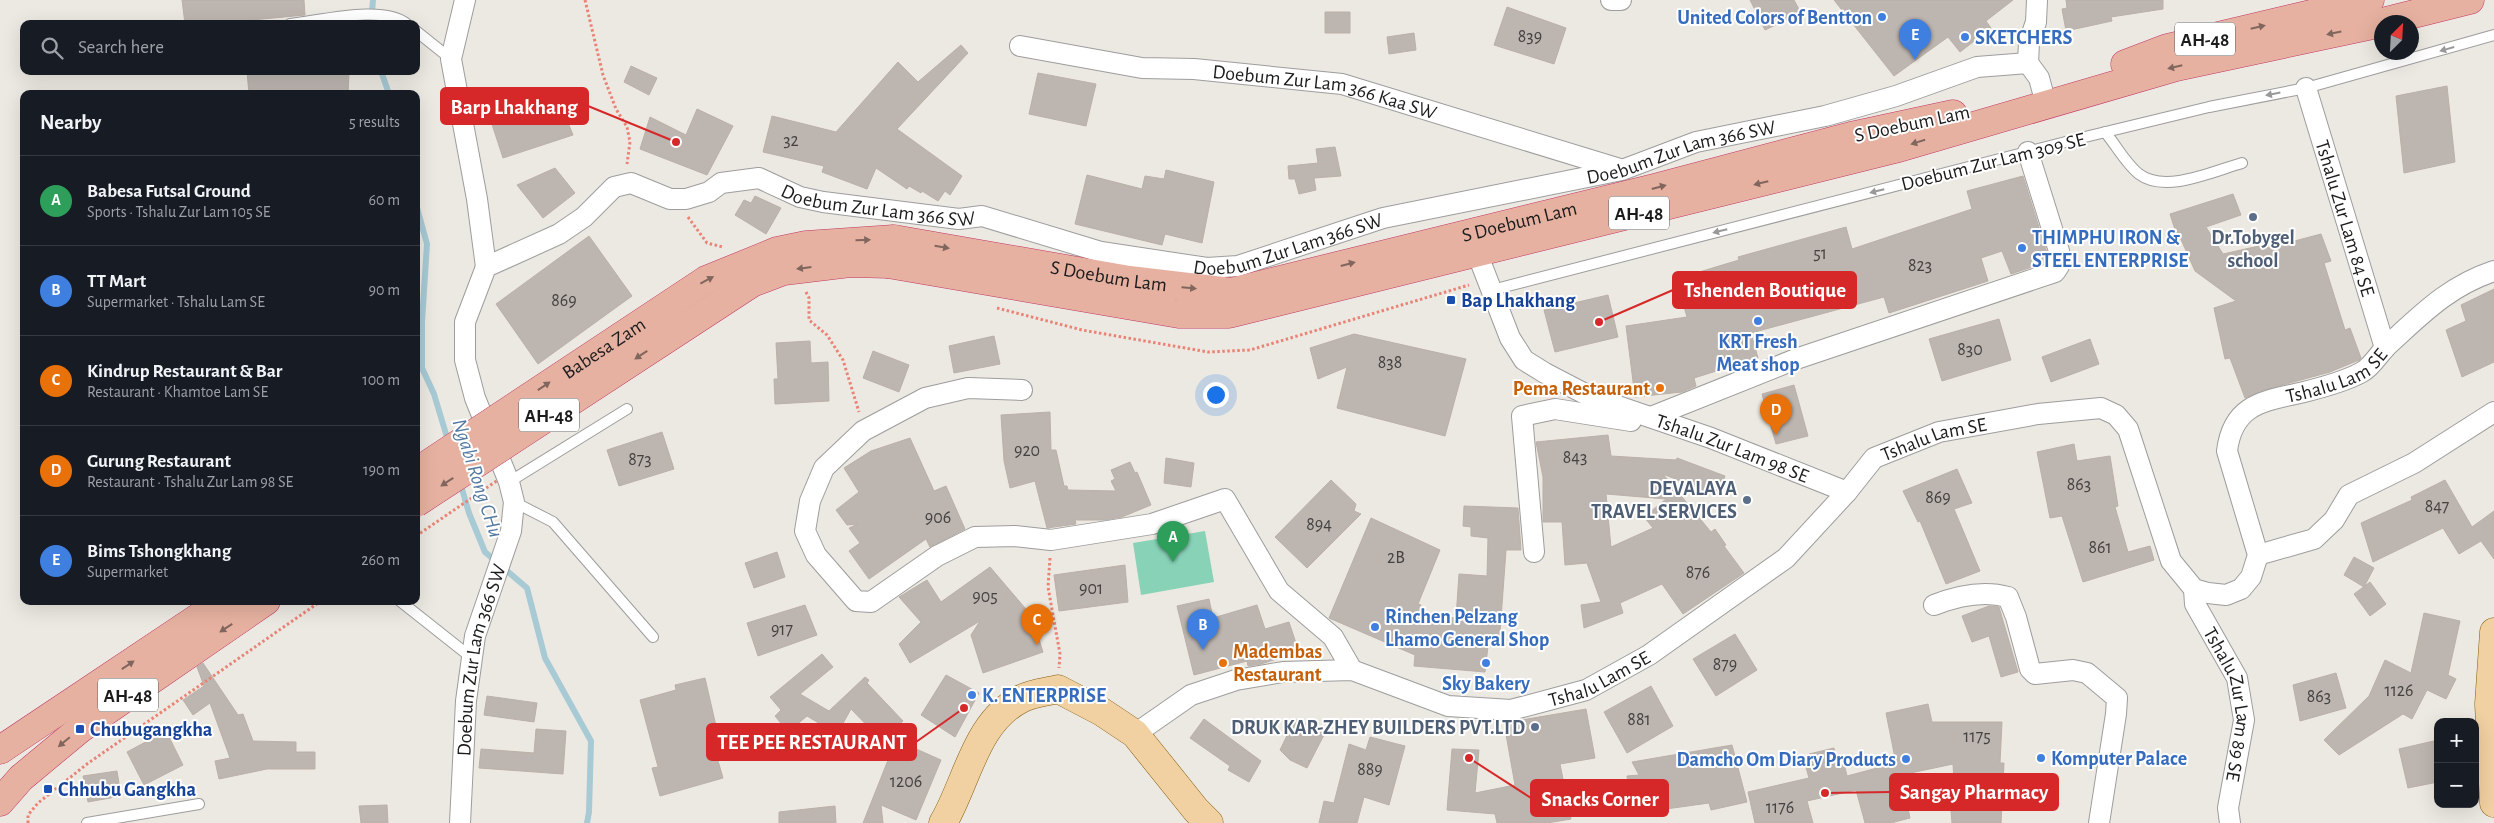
<!DOCTYPE html>
<meta charset="utf-8">
<style>
:root{--surface:#171b24;--page:#20242c;--text:#f1f3f6;--muted:#9ea1a6;--line:#363941;--accent:#d59091}
body{margin:0;font-family:"Alegreya Sans",sans-serif;background:var(--page);color:var(--text)}
.controls{position:absolute;right:15px;bottom:15px;display:grid;overflow:hidden;border-radius:10px;box-shadow:0 5px 20px #0002}
.controls button{width:45px;height:45px;display:grid;place-items:center;padding:0;border:0;border-bottom:1px solid var(--line);background:var(--surface);color:var(--text);font:25px sans-serif}
.compass{position:absolute;left:2374px;top:15px;width:45px;height:45px;border-radius:50%;background:var(--surface);box-shadow:0 5px 20px #0002;rotate:24deg}
.you{position:absolute;left:1215px;top:394px;width:18px;height:18px;margin:-12px;border:4px solid #fff;border-radius:50%;background:#1a73e8;box-shadow:0 0 0 8px #1a73e833}
.badge{display:grid;place-items:center;width:32px;height:32px;border-radius:50%;background:var(--accent);color:#fff;font-size:16px;font-weight:700}
.pin{position:absolute;translate:-50% -41px;filter:drop-shadow(0 1px 2px #0008)}
.pin::after{content:'';position:absolute;top:26px;width:18px;height:15px;background:inherit;clip-path:polygon(0 0,100% 0,50% 100%)}
.list{margin:0;padding:0;list-style:none}
h2{display:flex;justify-content:space-between;align-items:center;height:65px;margin:0;padding:0 20px;font-size:21px}
h2 small{font-size:16px;font-weight:400;color:var(--muted)}
.list li{display:grid;grid-template-columns:32px 1fr auto;gap:15px;align-items:center;box-sizing:border-box;height:90px;padding:0 20px;border-top:1px solid var(--line)}
.list b{display:block;font-size:19px;white-space:nowrap}
.list p{margin:0;font-size:16px;white-space:nowrap;color:var(--muted)}
.list em{font-size:16px;font-style:normal;color:var(--muted)}
.icon{flex:none;width:28px;height:28px;fill:none;stroke:currentColor;stroke-width:2;stroke-linecap:round;stroke-linejoin:round}
.map{position:relative;flex:none;width:2494px;height:823px;overflow:hidden}
.search{position:absolute;background:var(--surface);box-shadow:0 5px 20px #0002;left:20px;top:20px;width:400px;height:55px;display:flex;align-items:center;gap:12px;box-sizing:border-box;padding:0 18px;border-radius:10px;color:var(--muted);font-size:19px}
.panel{position:absolute;background:var(--surface);box-shadow:0 5px 20px #0002;left:20px;top:90px;width:400px;height:515px;border-radius:10px}
.map>svg:first-child{display:block}
</style>
<div class="map">
<svg width="2494" height="823" viewBox="0 0 2494 823">
<rect width="100%" height="100%" fill="#ece9e2"/>
<path fill="#88d3b7" d="M1205 531 1214 582 1141 595 1133 543Z"/>
<g fill="none" stroke-linecap="round" stroke-linejoin="round">
<path stroke="#a7cad5" stroke-width="6" d="M371 24 373 0
M381 71 389 94
M416 204 427 244 422 322V368L434 394 449 444
M460 482 469 513 485 552 527 588 545 658 591 741 589 812 587 823"/>
</g>
<path fill="#bcb5b0" stroke="#bcb0a7" fill-rule="evenodd" d="M182 0H304L305 15 210 24H185Z
M1750 0H1794L1801 13 1765 30Z
M1834 0H2013L1986 21 1991 28 1960 52 1948 37 1894 76Z
M2066 0H2163V9L2111 17 2112 21 2066 31 2062 9 2067 8Z
M1507 7 1566 28 1554 64 1494 45Z
M1325 12H1350V33H1325Z
M1414 33 1416 50 1389 54 1387 37Z
M961 45 968 53 897 129 962 176 950 195 945 191 938 201 922 191 921 193 909 186 907 189 876 168 867 189 822 172 824 166 763 152 772 116 836 132 898 62 918 82Z
M631 66 657 78 649 95 624 82Z
M247 71 349 73 348 94H249Z
M1038 73 1096 84 1086 126 1029 114Z
M2447 86 2455 162 2404 173 2396 96Z
M556 93 573 135 503 158 486 106 513 99 516 107Z
M697 109 733 126 707 175 640 149 650 117 686 135Z
M1335 147 1341 176 1314 178 1316 190 1299 194 1295 179H1289L1288 166 1318 163 1316 149Z
M555 168 575 193 543 218 517 185Z
M1166 170 1214 182 1202 243 1165 234 1162 245 1075 224 1087 175 1142 189 1145 176 1164 179Z
M2023 176 2047 253V262L2011 274 2002 251 1981 258 1988 281 1889 313 1884 297 1751 333 1758 358 1694 378 1696 386 1682 392 1635 397 1626 326 1687 317 1676 279 1739 260 1738 257 1846 227 1852 249 1972 209 1967 191Z
M2233 194 2241 215 2206 227 2223 254 2268 244V248L2321 234 2331 261 2324 263 2345 330 2350 328 2361 358 2359 360 2330 372 2261 391 2245 398 2230 358 2225 359 2214 308 2236 301 2195 271 2179 235 2177 236 2170 214Z
M755 196 781 208 766 234 735 215 744 200 751 203Z
M589 236 632 296 538 364 496 304Z
M2494 289V362L2462 377 2446 330 2466 321 2461 305Z
M1608 295 1618 337 1555 352 1544 310Z
M1999 319 2011 360 1942 381 1929 339Z
M1354 334 1466 359 1445 436 1337 408 1347 367 1318 379 1310 348Z
M994 336 1000 364 954 373 949 346Z
M2090 339 2099 364 2051 382 2042 357Z
M810 341 811 363 828 362 829 401 775 404 774 379H778L776 343Z
M873 351 909 365 899 392 863 378Z
M1794 385 1808 436 1776 444 1762 394Z
M1050 412 1051 450H1056L1064 486H1067L1068 490 1116 491 1111 481 1115 479 1111 470 1130 462 1135 473 1137 472 1151 505 1122 517 1104 520H1075L1076 524 1047 528 1035 481 1010 488 1004 461 1001 415Z
M662 432 674 469 619 486 607 450Z
M1608 435 1611 456 1676 460 1677 458 1725 476 1717 496 1663 474 1711 532 1715 529 1726 545 1724 546 1744 573 1683 614 1662 584 1620 603 1623 613 1584 628 1581 605 1601 602 1587 563 1565 565 1562 522H1543V477L1536 442ZM1606 494 1666 499 1644 517 1653 528 1611 547Z
M910 438 934 491 946 486 965 529 930 547 926 539 869 579 849 551 860 543 849 528 858 524 847 525 836 510 859 492 844 468 871 451Z
M2074 444 2077 461 2110 456 2118 506 2115 507 2128 552 2150 546 2154 560 2083 582 2062 516 2050 518 2037 452Z
M1166 458 1194 463 1191 487 1164 483Z
M1957 469 1972 503 1954 509 1980 571 1946 584 1920 521 1918 522 1903 491Z
M1331 480 1356 504 1354 511 1361 514 1307 568 1275 537Z
M2445 480 2472 527 2494 511V559L2481 541 2459 554 2443 528 2373 562 2361 523 2412 500 2411 497Z
M1464 506 1518 508 1521 550H1506L1499 646H1488L1485 672 1414 666 1415 655 1329 618 1371 518 1440 550 1418 604 1421 605 1417 616 1456 618 1459 574 1487 576 1488 538 1471 536V527L1463 526Z
M777 552 785 577 754 588 745 563Z
M2354 557 2374 568 2364 587 2344 575Z
M1125 565 1128 602 1059 611 1054 575Z
M990 567 1031 615 1043 652 983 673 971 635 980 621 910 663 899 644 921 622 899 597 927 580 941 602Z
M2370 582 2386 604 2370 616 2354 594Z
M1209 599 1213 618 1257 605 1265 629 1289 622 1299 652 1261 664 1248 666 1247 661 1194 675 1177 606Z
M805 605 817 635 758 656 747 623Z
M1989 606 1999 607 2018 672 2001 677 1989 636 1972 642 1962 616Z
M2424 613 2460 621 2448 675 2456 679 2446 699 2427 690 2412 719 2403 714 2339 755 2324 740 2369 696 2385 660 2411 673Z
M1735 634 1757 670 1716 696 1693 659Z
M822 654 833 667 800 694 829 711 865 677 869 680 867 683 903 721 882 741 851 709 837 734 807 716 788 732 775 716 781 710 770 697Z
M203 663 238 715 243 714 253 741 296 742V752H315V769H267L219 779 215 761 230 758 210 703 193 715 183 700 204 686 197 667Z
M2336 673 2346 708 2300 721 2293 685Z
M946 675 979 693 955 737 921 715Z
M705 678 719 739 712 740 723 778 660 796 652 768 658 767 640 700 676 690 675 685Z
M1651 686 1673 726 1627 753 1604 712Z
M487 696 537 703 534 722 484 715Z
M1928 704 1932 722H2002L2000 763H2004L2001 823H1952L1950 799H1955L1953 764 1901 775 1910 818 1891 823H1865L1856 790 1807 801 1813 823H1755L1748 792 1809 778 1805 764 1811 763 1809 754 1834 748 1835 756 1842 755 1847 776 1896 763 1886 713Z
M1586 709 1595 758 1560 764 1571 819 1547 823H1497L1495 814 1447 810 1452 749 1479 750 1475 793 1515 785 1504 723Z
M1204 719 1261 761 1249 782 1228 770 1230 766 1190 738Z
M1295 719 1325 733 1307 768 1290 760 1280 750Z
M536 729 566 731 563 774 479 768 481 749 534 753Z
M166 731 183 765 144 785 127 752Z
M1370 737 1405 746 1389 805 1364 797 1357 823H1319L1324 801 1334 803 1349 744 1366 750Z
M896 740 941 760 916 820 881 805 883 823H863Z
M2438 740V782L2408 788 2399 749Z
M1732 745 1747 802 1711 810 1709 803 1666 809 1664 802 1631 806 1627 776 1639 775 1632 762Z
M117 771 121 796 88 802 83 776Z
M387 805 388 823H361L359 806Z
M835 806 836 823H779V812Z"/>
<g fill="none" stroke-linecap="round" stroke-linejoin="round">
<g stroke="#9d9d9d" stroke-width="12">
<path id="service" d="M290 24C320 21 383 4 407 24
M416 31 451 59
M2105 132C2116 145 2126 164 2139 174 2165 194 2214 171 2242 163
M1492 290 2085 137 2209 107 2306 88 2494 35
M509 482 627 409
M514 502 553 522 653 637
M400 601 472 658
M87 823 199 804"/>
</g>
<g stroke="#9d9d9d" stroke-width="22">
<g id="minor">
<path d="M465 0 451 59 477 199 486 267"/>
<path d="M1611 0H1621"/>
<path id="s1" d="M1020 46 1142 68 1194 69 1342 84 1620 169"/>
<path d="M2028 63 2029 42 2036 22 2037 0"/>
<path d="M2028 63 2039 78 2046 104"/>
<path id="s2" d="M2306 88 2385 348"/>
<path id="s3" d="M1477 253 1510 338 1524 360 1545 373 1591 397 1711 438 1847 492"/>
<path d="M1022 390 968 388 925 398 863 431 824 468 810 501 805 531 816 555 856 601 871 602 937 556 975 537 1015 536 1051 540 1152 524 1225 499 1279 591 1333 637 1352 670"/>
<path d="M1651 417 1796 359 2055 272 2059 266V251L2028 152"/>
<path d="M1534 552 1522 416 1555 409 1631 421"/>
<path d="M2258 555 2314 539 2334 520 2349 495 2414 463 2494 412"/>
<path id="s4" d="M2194 589 2195 604 2237 678 2244 720 2228 808 2230 823"/>
<path d="M1934 605C1957 596 1983 590 2008 597L2016 617 2030 669 2035 674 2073 670 2087 673 2117 698 2116 714 2099 823"/>
<path id="s5" d="M1135 734 1191 695 1236 680 1283 672 1352 670 1448 706 1511 710 1586 690 1649 655 1786 558 1847 492 1874 458 1939 432 2038 414 2101 408 2116 415 2128 429 2171 561 2194 589 2208 593 2226 595 2241 589 2251 577 2258 555 2227 451C2233 403 2265 401 2304 392 2320 388 2348 380 2362 372 2373 366 2379 353 2389 344 2423 313 2449 286 2494 271"/>
<path id="s6" d="M460 823 466 701 475 636 511 531 514 502 509 482 475 398 465 360V322L486 267 559 234 584 217 614 187 631 183 670 199H686L709 192 721 183 759 178 800 197 823 202 959 219 982 216 1101 252 1207 268 1238 266 1383 218 1622 170 1696 142 1825 116 1896 96 1977 67 2028 63"/>
</g>
</g>
<g stroke="#845e10" stroke-width="29">
<path id="primary" d="M2494 632 2489 704 2494 803
M943 823C967 783 975 722 1021 699 1032 693 1047 692 1058 689L1102 712 1135 734 1196 810 1209 823"/>
</g>
<g stroke="#c33665" stroke-width="29">
<g id="trunk">
<path d="M2382 22 2470 0"/>
<path d="M2125 64 2167 48 2370 0"/>
<path id="s7" d="M894 239 1129 280 1231 292 1654 188 1851 136 1953 114"/>
<path d="M888 264 1179 314H1229L1895 149 2176 67 2382 23"/>
<path d="M0 750 223 601"/>
<path d="M0 802 21 778 80 729 266 601"/>
</g>
</g>
<path stroke="#ea8376" stroke-width="3" stroke-dasharray="2.5 2.5" stroke-linecap="butt" d="M585 0 603 75 616 109 627 127 630 142 627 164
M688 217 707 243 723 247
M806 292 809 298V320L827 335 843 360 859 412
M997 308 1082 330 1208 352 1250 350 1469 285
M1050 558 1048 587 1060 654 1059 668
M28 823V815L38 803 87 764 321 601"/>
<use href="#service" stroke="#fff" stroke-width="10"/>
<use href="#minor" stroke="#fff" stroke-width="20"/>
<use href="#primary" stroke="#f1d0a2" stroke-width="28"/>
<use href="#trunk" stroke="#e6b1a0" stroke-width="28"/>
<g stroke="#c33665" stroke-width="29" stroke-linecap="butt">
<g id="trunk-bridge">
<path id="s8" d="M416 472 706 280 777 251 806 245 894 239"/>
<path d="M416 503 752 283 784 271 850 263 888 264"/>
</g>
</g>
<path stroke="#ea8376" stroke-width="3" stroke-dasharray="2.5 2.5" stroke-linecap="butt" d="M416 536 498 480"/>
<use href="#trunk-bridge" stroke="#e6b1a0" stroke-width="28"/>
</g>
<defs><path id="oneway-solid" d="M-6-.8H1V-3.2L6.5 0L1 3.2V.8H-6Z" transform="scale(1.25)"/></defs>
<g fill="#81665e">
<use href="#oneway-solid" transform="translate(2258 27) rotate(-13)"/>
<use href="#oneway-solid" transform="translate(2334 33) rotate(168)"/>
<use href="#oneway-solid" transform="translate(2175 67) rotate(167)"/>
<use href="#oneway-solid" transform="translate(1918 142) rotate(163)"/>
<use href="#oneway-solid" transform="translate(1761 183) rotate(166)"/>
<use href="#oneway-solid" transform="translate(1659 187) rotate(-15)"/>
<use href="#oneway-solid" transform="translate(863 240) rotate(-2)"/>
<use href="#oneway-solid" transform="translate(942 247) rotate(10)"/>
<use href="#oneway-solid" transform="translate(1348 264) rotate(-15)"/>
<use href="#oneway-solid" transform="translate(804 268) rotate(173)"/>
<use href="#oneway-solid" transform="translate(707 280) rotate(-28)"/>
<use href="#oneway-solid" transform="translate(1189 288) rotate(5)"/>
<use href="#oneway-solid" transform="translate(641 355) rotate(147)"/>
<use href="#oneway-solid" transform="translate(544 386) rotate(-34)"/>
<use href="#oneway-solid" transform="translate(447 482) rotate(147)"/>
<use href="#oneway-solid" transform="translate(226 628) rotate(147)"/>
<use href="#oneway-solid" transform="translate(128 665) rotate(-34)"/>
<use href="#oneway-solid" transform="translate(64 742) rotate(140)"/>
</g>
<g fill="#999">
<use href="#oneway-solid" transform="translate(2447 49) rotate(164)"/>
<use href="#oneway-solid" transform="translate(2273 94) rotate(169)"/>
<use href="#oneway-solid" transform="translate(1877 191) rotate(166)"/>
<use href="#oneway-solid" transform="translate(1720 231) rotate(166)"/>
</g>
<g fill="#3f7fe0" stroke="#fff" stroke-width="2">
<circle cx="1882" cy="17" r="5"/>
<circle cx="1965" cy="37" r="5"/>
<circle cx="2022" cy="248" r="5"/>
<circle cx="1758" cy="321" r="5"/>
<circle cx="1375" cy="627" r="5"/>
<circle cx="1486" cy="663" r="5"/>
<circle cx="972" cy="695" r="5"/>
<circle cx="2041" cy="758" r="5"/>
<circle cx="1906" cy="759" r="5"/>
</g>
<g fill="#5c6f8a" stroke="#fff" stroke-width="2">
<circle cx="2253" cy="217" r="5"/>
<circle cx="1747" cy="500" r="5"/>
<circle cx="1535" cy="727" r="5"/>
</g>
<g fill="#1a4fb4" stroke="#fff" stroke-width="2">
<rect x="1446" y="295" width="10" height="10" rx="2.5"/>
<rect x="75" y="724" width="10" height="10" rx="2.5"/>
<rect x="43" y="784" width="10" height="10" rx="2.5"/>
</g>
<g fill="#e8710a" stroke="#fff" stroke-width="2">
<circle cx="1660" cy="388" r="5"/>
<circle cx="1223" cy="663" r="5"/>
</g>
<g text-anchor="middle" stroke-width="4" stroke-linejoin="round" paint-order="stroke">
<g font-size="18" fill="#444241">
<text x="1530" y="42">839</text>
<text x="791" y="146">32</text>
<text x="1820" y="259">51</text>
<text x="1920" y="271">823</text>
<text x="564" y="306">869</text>
<text x="1970" y="355">830</text>
<text x="1390" y="368">838</text>
<text x="1027" y="456">920</text>
<text x="1575" y="463">843</text>
<text x="640" y="465">873</text>
<text x="2079" y="490">863</text>
<text x="1938" y="503">869</text>
<text x="2437" y="512">847</text>
<text x="938" y="523">906</text>
<text x="1319" y="530">894</text>
<text x="2100" y="553">861</text>
<text x="1396" y="563">2B</text>
<text x="1698" y="578">876</text>
<text x="1091" y="594">901</text>
<text x="985" y="602">905</text>
<text x="782" y="635">917</text>
<text x="1725" y="670">879</text>
<text x="2399" y="696">1126</text>
<text x="2319" y="702">863</text>
<text x="1639" y="725">881</text>
<text x="1977" y="742">1175</text>
<text x="1370" y="775">889</text>
<text x="906" y="787">1206</text>
<text x="1780" y="813">1176</text>
</g>
<g fill="#fff" stroke="#606060" stroke-width="1">
<rect x="2175" y="22.5" width="60" height="33" rx="4"/>
<rect x="1609" y="196.5" width="60" height="33" rx="4"/>
<rect x="519" y="398.5" width="60" height="33" rx="4"/>
<rect x="98" y="678.5" width="60" height="33" rx="4"/>
</g>
<g font-size="19" font-weight="bold" fill="#1c1c1c">
<text x="2205" y="46">AH-48</text>
<text x="1639" y="220">AH-48</text>
<text x="549" y="422">AH-48</text>
<text x="128" y="702">AH-48</text>
</g>
<g font-size="20" font-weight="bold" fill="#366cbe" stroke="#fff" text-anchor="start">
<text x="1872" y="24" text-anchor="end">United Colors of Bentton</text>
<text x="1975" y="44">SKETCHERS</text>
<text x="2032" y="244">THIMPHU IRON &amp;<tspan x="2032" dy="23">STEEL ENTERPRISE</tspan></text>
<text x="1758" y="348" text-anchor="middle">KRT Fresh<tspan x="1758" dy="23">Meat shop</tspan></text>
<text x="1385" y="623">Rinchen Pelzang<tspan x="1385" dy="23">Lhamo General Shop</tspan></text>
<text x="1486" y="690" text-anchor="middle">Sky Bakery</text>
<text x="982" y="702">K. ENTERPRISE</text>
<text x="2051" y="765">Komputer Palace</text>
<text x="1896" y="766" text-anchor="end">Damcho Om Diary Products</text>
</g>
<g font-size="20" fill="#1c1c1c" stroke="#fff">
<text dy="7" stroke="none"><textPath href="#s1" startOffset="309">Doebum Zur Lam 366 Kaa SW</textPath></text>
<text transform="translate(1912 123) rotate(-12)" y="7">S Doebum Lam</text>
<text dy="7" stroke="none"><textPath href="#s6" startOffset="1831">Doebum Zur Lam 366 SW</textPath></text>
<text transform="translate(1993 161) rotate(-14)" y="7">Doebum Zur Lam 309 SE</text>
<text dy="7" stroke="none"><textPath href="#s6" startOffset="1005">Doebum Zur Lam 366 SW</textPath></text>
<text dy="7" stroke="none"><textPath href="#s2" startOffset="136">Tshalu Zur Lam 84 SE</textPath></text>
<text dy="7" stroke="none"><textPath href="#s7" startOffset="638">S Doebum Lam</textPath></text>
<text dy="7" stroke="none"><textPath href="#s6" startOffset="1426">Doebum Zur Lam 366 SW</textPath></text>
<text dy="7" stroke="none"><textPath href="#s7" startOffset="218">S Doebum Lam</textPath></text>
<text dy="7" stroke="none"><textPath href="#s8" startOffset="225">Babesa Zam</textPath></text>
<text dy="7" stroke="none"><textPath href="#s5" startOffset="1632">Tshalu Lam SE</textPath></text>
<text dy="7" stroke="none"><textPath href="#s5" startOffset="912">Tshalu Lam SE</textPath></text>
<text dy="7" stroke="none"><textPath href="#s3" startOffset="344">Tshalu Zur Lam 98 SE</textPath></text>
<text dy="7" stroke="none"><textPath href="#s6" startOffset="165">Doebum Zur Lam 366 SW</textPath></text>
<text dy="7" stroke="none"><textPath href="#s5" startOffset="492">Tshalu Lam SE</textPath></text>
<text dy="7" stroke="none"><textPath href="#s4" startOffset="124">Tshalu Zur Lam 89 SE</textPath></text>
</g>
<g font-size="20" font-weight="bold" fill="#4e5e75" stroke="#fff" text-anchor="end">
<text x="2253" y="244" text-anchor="middle">Dr.Tobygel<tspan x="2253" dy="23">school</tspan></text>
<text x="1737" y="495">DEVALAYA<tspan x="1737" dy="23">TRAVEL SERVICES</tspan></text>
<text x="1525" y="734">DRUK KAR-ZHEY BUILDERS PVT.LTD</text>
</g>
<g font-size="20" font-weight="bold" fill="#164399" stroke="#fff" text-anchor="start">
<text x="1461" y="307">Bap Lhakhang</text>
<text x="90" y="736">Chubugangkha</text>
<text x="58" y="796">Chhubu Gangkha</text>
</g>
<g font-size="20" font-weight="bold" fill="#c56008" stroke="#fff" text-anchor="end">
<text x="1650" y="395">Pema Restaurant</text>
<text x="1233" y="658" text-anchor="start">Madembas<tspan x="1233" dy="23">Restaurant</tspan></text>
</g>
<g font-size="21" font-style="italic" fill="#5379a0" stroke="#fff">
<text transform="translate(478 478) rotate(72)" y="7">Ngabi Rong CHu</text>
</g>
</g>
<path fill="none" stroke="#d62828" stroke-width="2" d="M676 142L588 106M1599 322L1673 290M964 708L916 742M1825 793L1890 792M1469 758L1531 798"/>
<g fill="#d62828" stroke="#fff" stroke-width="2">
<circle cx="676" cy="142" r="5"/>
<circle cx="1599" cy="322" r="5"/>
<circle cx="964" cy="708" r="5"/>
<circle cx="1825" cy="793" r="5"/>
<circle cx="1469" cy="758" r="5"/>
</g>
<g fill="#d62828" stroke="#d62828" stroke-width="2">
<rect x="441" y="88" width="147" height="36" rx="5"/>
<rect x="1673" y="272" width="183" height="36" rx="5"/>
<rect x="707" y="724" width="209" height="36" rx="5"/>
<rect x="1890" y="774" width="168" height="36" rx="5"/>
<rect x="1531" y="780" width="137" height="36" rx="5"/>
</g>
<g font-size="21" text-anchor="middle" font-weight="bold" fill="#fff">
<text x="514" y="114">Barp Lhakhang</text>
<text x="1765" y="297">Tshenden Boutique</text>
<text x="812" y="749">TEE PEE RESTAURANT</text>
<text x="1974" y="799">Sangay Pharmacy</text>
<text x="1600" y="806">Snacks Corner</text>
</g>
</svg>
<div class="controls">
<button>+</button>
<button>−</button>
</div>
<svg class="compass" viewBox="-18 -18 36 36"><path d="M0-13l5 13h-10z" fill="#e53935"/><path d="M0 13l5-13h-10z" fill="#9ea1a6"/></svg>
<div class="you"></div>
<div class="pin badge" style="left:1173px;top:562px;background:#2e9e5b">A</div>
<div class="pin badge" style="left:1203px;top:650px;background:#3f7fe0">B</div>
<div class="pin badge" style="left:1037px;top:645px;background:#e8710a">C</div>
<div class="pin badge" style="left:1776px;top:435px;background:#e8710a">D</div>
<div class="pin badge" style="left:1915px;top:60px;background:#3f7fe0">E</div>
<div class="search"><svg class="icon" aria-label="search" viewBox="0 0 24 24"><circle cx="10" cy="10" r="6"/><path d="M15 15l6 6"/></svg>Search here</div>
<section class="panel">
<h2>Nearby<small>5 results</small></h2>
<ul class="list">
<li><span class="badge" style="background:#2e9e5b">A</span><div><b>Babesa Futsal Ground</b><p>Sports · Tshalu Zur Lam 105 SE</p></div><em>60 m</em></li>
<li><span class="badge" style="background:#3f7fe0">B</span><div><b>TT Mart</b><p>Supermarket · Tshalu Lam SE</p></div><em>90 m</em></li>
<li><span class="badge" style="background:#e8710a">C</span><div><b>Kindrup Restaurant &amp; Bar</b><p>Restaurant · Khamtoe Lam SE</p></div><em>100 m</em></li>
<li><span class="badge" style="background:#e8710a">D</span><div><b>Gurung Restaurant</b><p>Restaurant · Tshalu Zur Lam 98 SE</p></div><em>190 m</em></li>
<li><span class="badge" style="background:#3f7fe0">E</span><div><b>Bims Tshongkhang</b><p>Supermarket</p></div><em>260 m</em></li>
</ul>
</section>
</div>
